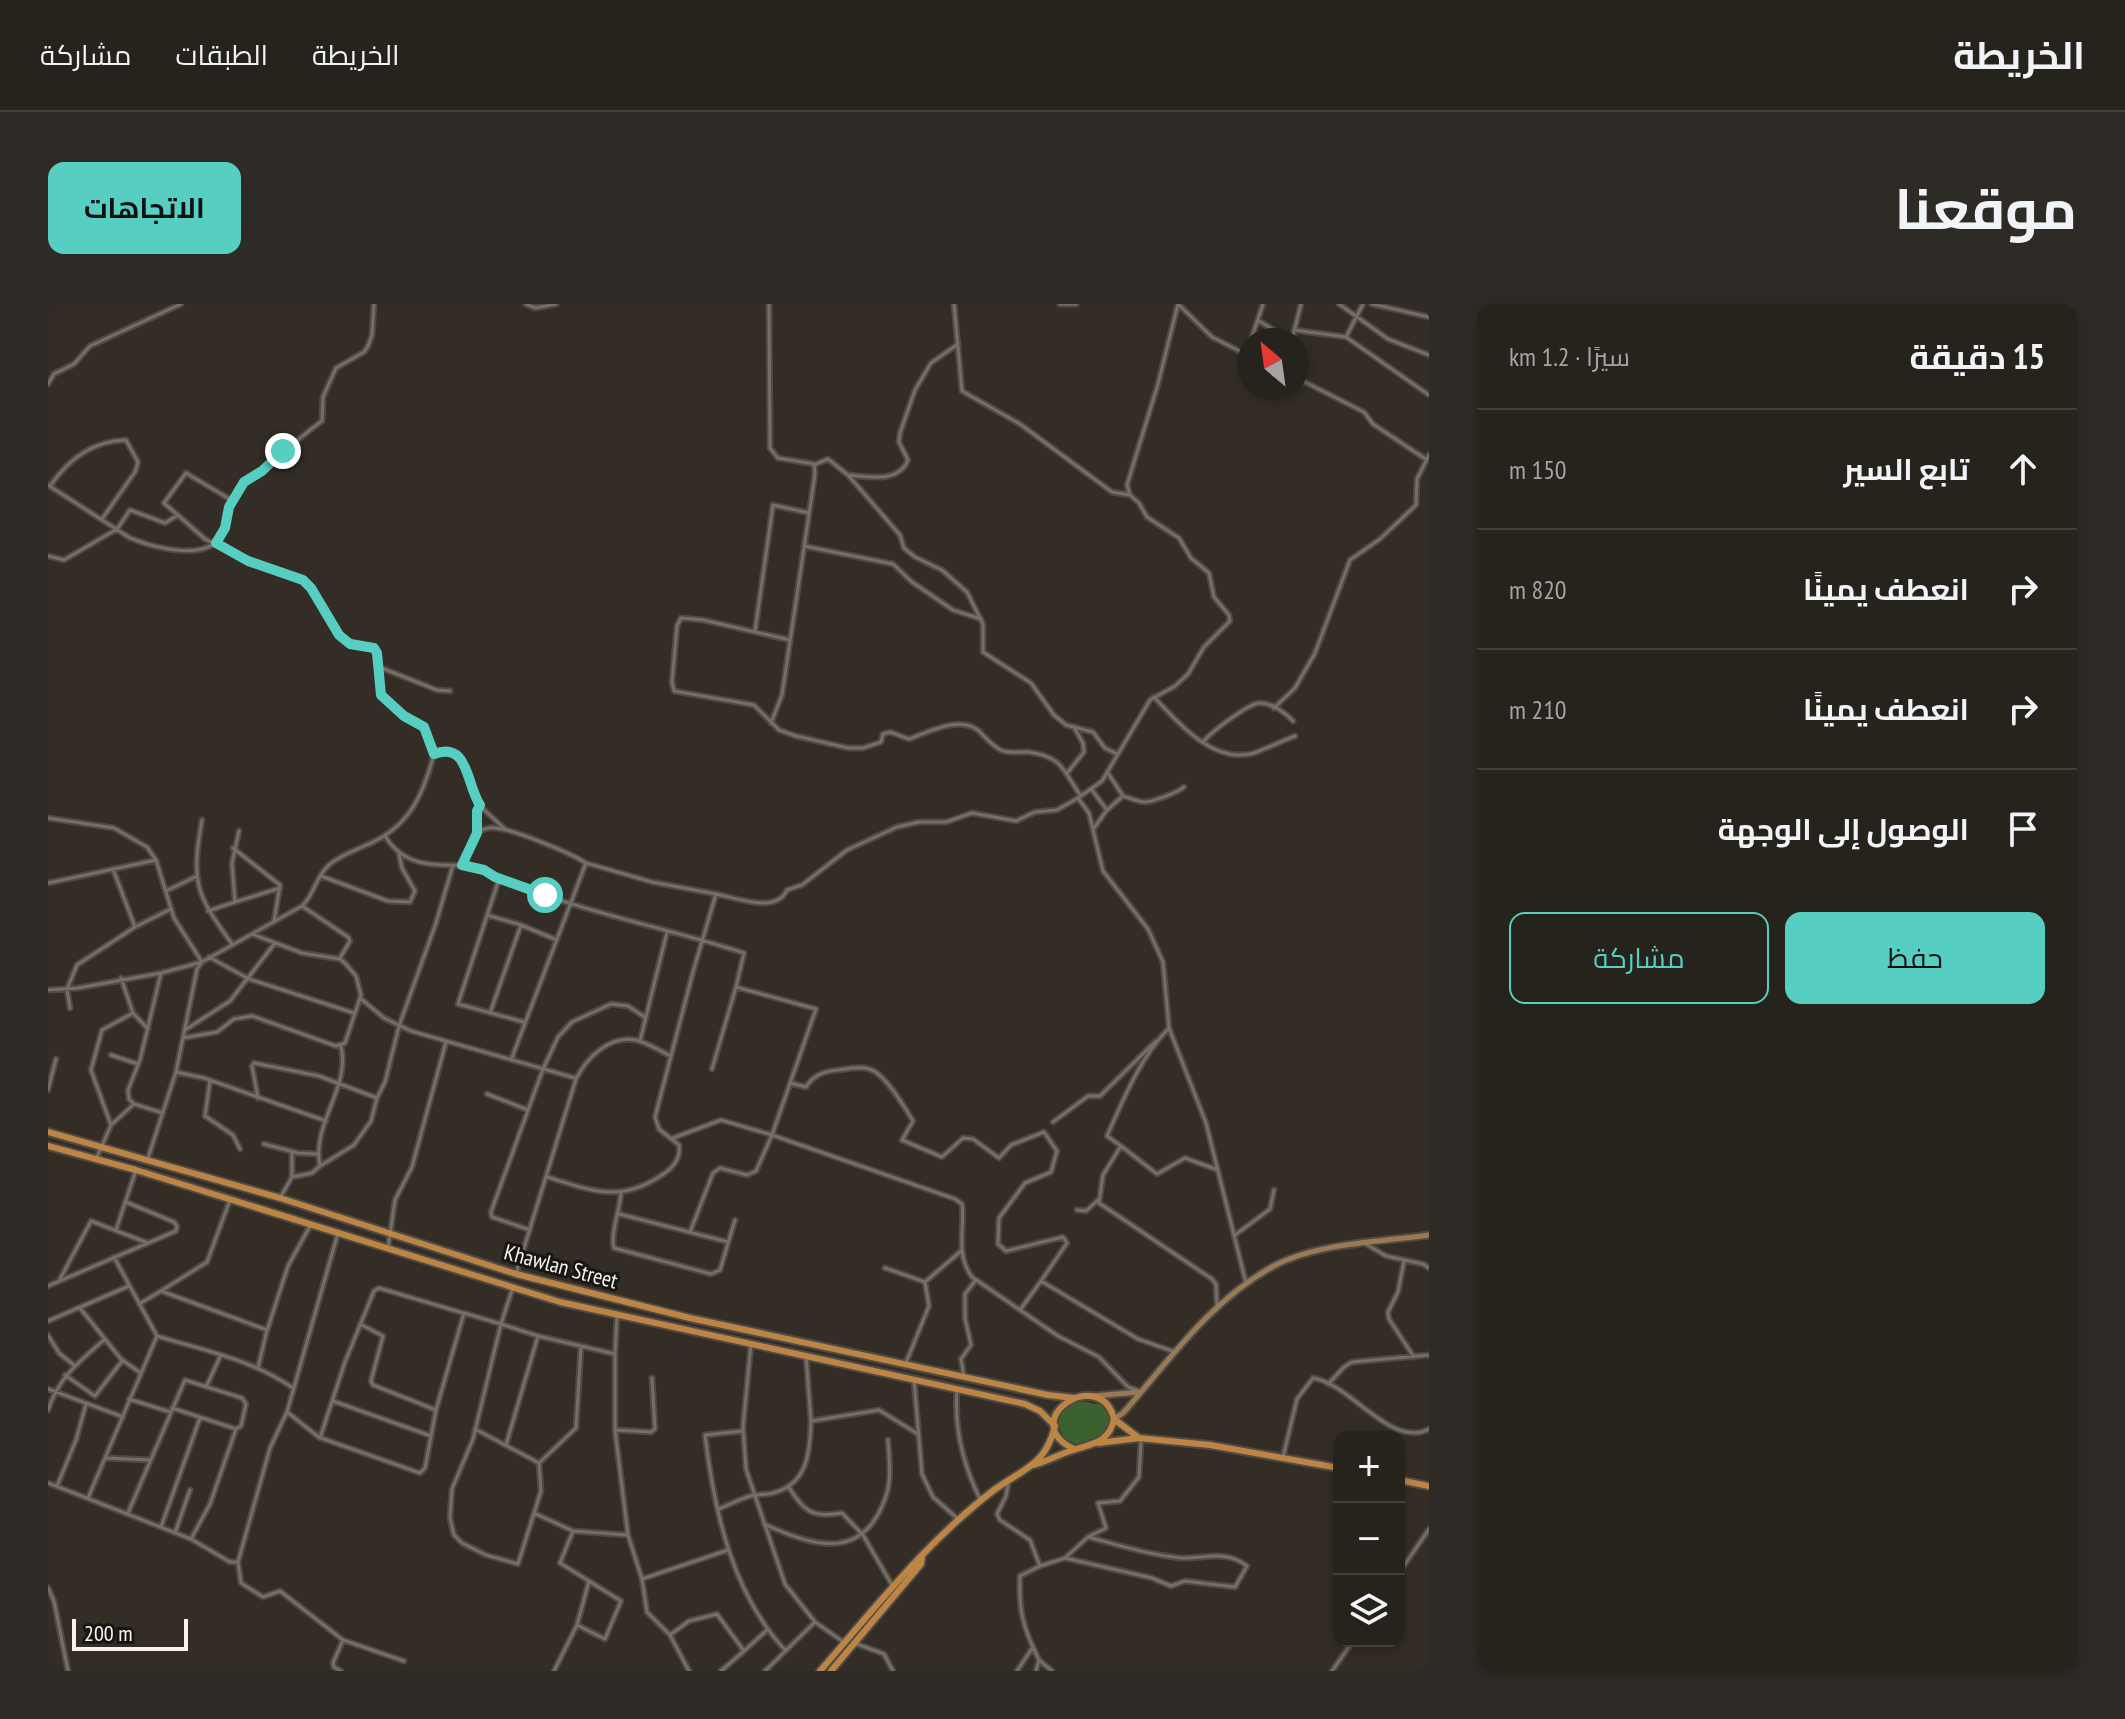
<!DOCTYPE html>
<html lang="ar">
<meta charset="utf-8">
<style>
:root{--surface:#26221c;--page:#2e2a25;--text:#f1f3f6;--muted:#a4a4a3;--line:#423f3b;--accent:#57cec2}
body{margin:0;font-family:"PT Sans Narrow",Cairo,sans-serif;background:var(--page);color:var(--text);direction:rtl}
.controls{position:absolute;right:24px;bottom:24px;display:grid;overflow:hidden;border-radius:16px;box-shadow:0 4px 12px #0003}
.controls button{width:72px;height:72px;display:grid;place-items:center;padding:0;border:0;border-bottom:2px solid var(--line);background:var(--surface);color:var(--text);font:40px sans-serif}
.compass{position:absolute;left:1189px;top:24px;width:72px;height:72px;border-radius:50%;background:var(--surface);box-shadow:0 4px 12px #0003;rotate:331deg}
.scale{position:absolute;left:24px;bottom:20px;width:116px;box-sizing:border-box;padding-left:8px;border:4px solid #f7f3ef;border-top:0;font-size:22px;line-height:28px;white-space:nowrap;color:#f7f3ef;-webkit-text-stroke:6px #181613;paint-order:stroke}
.stop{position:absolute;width:24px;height:24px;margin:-18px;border:6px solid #57cec2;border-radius:50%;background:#fff}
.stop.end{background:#57cec2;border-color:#fff;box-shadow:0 2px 8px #0008}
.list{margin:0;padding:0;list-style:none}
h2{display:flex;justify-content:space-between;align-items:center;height:104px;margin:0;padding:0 32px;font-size:34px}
h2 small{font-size:26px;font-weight:400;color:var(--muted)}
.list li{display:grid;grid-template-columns:52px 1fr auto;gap:24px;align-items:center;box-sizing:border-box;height:120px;padding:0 32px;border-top:2px solid var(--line)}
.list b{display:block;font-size:30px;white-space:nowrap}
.list em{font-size:26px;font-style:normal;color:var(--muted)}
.actions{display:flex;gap:16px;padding:24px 32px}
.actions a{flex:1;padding:18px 0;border:2px solid var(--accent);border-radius:16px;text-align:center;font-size:28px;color:var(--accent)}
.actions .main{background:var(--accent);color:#111}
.icon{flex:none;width:44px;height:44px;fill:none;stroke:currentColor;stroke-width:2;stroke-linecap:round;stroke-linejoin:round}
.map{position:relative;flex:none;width:1381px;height:1367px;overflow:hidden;direction:ltr;border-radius:16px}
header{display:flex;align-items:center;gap:48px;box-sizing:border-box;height:112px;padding:0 40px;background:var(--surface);border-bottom:2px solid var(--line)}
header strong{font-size:38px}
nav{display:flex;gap:44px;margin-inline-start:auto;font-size:28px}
.intro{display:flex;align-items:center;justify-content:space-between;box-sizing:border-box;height:192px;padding:0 48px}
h1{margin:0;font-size:56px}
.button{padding:20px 36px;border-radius:16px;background:var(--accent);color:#111;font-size:28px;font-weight:700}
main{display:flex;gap:48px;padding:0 48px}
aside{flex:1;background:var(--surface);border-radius:16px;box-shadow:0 4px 12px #0003}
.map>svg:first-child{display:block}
</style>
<header>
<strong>الخريطة</strong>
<nav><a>الخريطة</a><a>الطبقات</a><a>مشاركة</a></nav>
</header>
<div class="intro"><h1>موقعنا</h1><a class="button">الاتجاهات</a></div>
<main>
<aside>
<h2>15 دقيقة<small>سيرًا · 1.2 km</small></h2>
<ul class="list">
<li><svg class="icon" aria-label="ahead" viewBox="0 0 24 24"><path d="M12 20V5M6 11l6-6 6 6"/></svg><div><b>تابع السير</b></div><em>150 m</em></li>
<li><svg class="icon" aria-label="right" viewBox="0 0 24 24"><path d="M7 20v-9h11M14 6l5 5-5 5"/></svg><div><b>انعطف يمينًا</b></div><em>820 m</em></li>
<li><svg class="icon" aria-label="right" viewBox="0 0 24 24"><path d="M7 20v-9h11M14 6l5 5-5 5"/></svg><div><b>انعطف يمينًا</b></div><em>210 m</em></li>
<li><svg class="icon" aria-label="arrive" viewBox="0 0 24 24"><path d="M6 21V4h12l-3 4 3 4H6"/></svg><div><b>الوصول إلى الوجهة</b></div></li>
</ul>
<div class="actions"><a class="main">حفظ</a><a>مشاركة</a></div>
</aside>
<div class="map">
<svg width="1381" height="1367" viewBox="0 0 1381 1367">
<rect width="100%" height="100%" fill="#332d26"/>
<path fill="#3b622e" d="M1028 1096 1054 1101C1074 1122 1049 1136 1030 1141L1016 1134 1009 1119 1017 1102Z"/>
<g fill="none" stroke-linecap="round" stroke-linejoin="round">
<g stroke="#4f4a45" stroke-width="7">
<path id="street" d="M478 0 487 4 508 0
M721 0 722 144 730 154 766 160 767 170 734 391 723 419
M906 0 914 87 972 120 1064 188 1082 191
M1012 0H1028
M1130 0 1110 80 1079 181 1082 191 1091 199 1099 213 1131 234 1143 254 1161 269 1166 293 1181 311 1182 317 1156 343 1140 370 1127 382 1102 396 1054 477 1030 494 1041 509 1055 567 1100 625 1115 658 1121 724 1158 819 1198 979
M1130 0 1164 33 1201 52
M1291 0 1340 35 1381 51
M1324 0 1381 13
M1211 17 1242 36
M1246 26 1298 33 1381 91
M1298 33 1315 0
M1203 36 1215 0
M1244 36 1253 0
M1198 50 1201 42
M1249 74 1316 108 1325 120 1379 156
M0 80 6 70 26 60 42 42 133 0
M225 144 230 151
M768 160 780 155 800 171 852 231 856 244 867 253 894 266 919 288 935 320V348L983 379 1006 411 1018 421 1045 428 1057 444 1069 450
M800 171C821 173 851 179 860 156L851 138 852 129 867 86 883 59 910 40
M0 181 82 234C107 244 166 261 177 224 182 208 183 192 195 179 201 173 210 170 216 165 235 149 253 132 274 117L275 93 288 64 316 48 320 42 324 31 326 0
M2 182C21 155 44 137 78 136L90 158 87 168 54 215
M756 242 845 260 864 278 905 306 933 315
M0 252 16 256 69 225 82 206 117 219 130 211
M707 327 725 201 761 209
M742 336 655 316 633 314 629 322 624 378 626 387 706 401 731 426 748 432 800 444H815L833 438 835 430 842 428 861 435C881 428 912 411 931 427 937 433 946 444 955 447 962 449 972 448 980 448 1016 453 1014 466 1033 492
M331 363 389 386 402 387
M1106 393C1130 419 1166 461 1206 449 1220 444 1234 437 1247 432
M1226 404 1247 384 1267 349 1302 256 1332 235 1368 201 1369 175 1381 151
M1155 438C1163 428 1201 399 1212 399 1224 399 1238 409 1245 417
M386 450 397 447 411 451 426 493 434 504 457 525
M1020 468 1036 448 1035 439 1027 425
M1060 469 1075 492C1082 494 1090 498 1097 498 1104 498 1131 488 1136 483
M1044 486 1059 506
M0 514 66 524 99 543 108 556 126 614 154 658
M154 516C143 578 147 589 184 640
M1046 524 1059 506 1075 492
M429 528V507L432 501
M337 532C355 561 382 562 414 561
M185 544 232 581 226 617
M539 560C526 550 462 524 447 524 440 523 435 525 428 529 421 539 421 551 414 561 421 564 430 564 437 567 520 606 610 621 696 649L688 683
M65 565 87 623
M273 572 340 597 362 598 367 587 354 564 351 550
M451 575 410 700 476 718
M0 579 108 556
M118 587 147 573
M668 590C689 594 728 610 739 586L754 581 799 546 849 523 871 518H898L924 509 968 517 987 508 1009 506 1030 494
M187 598 232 584
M254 602 300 633 302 637 292 654
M160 607 187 598 184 559 191 527
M439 611 473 621
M161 653 201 675 306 709
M113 669 92 756 80 786 81 795 86 800 115 809
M73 674 85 709 100 725
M0 686 30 684 113 669 154 658 254 602C266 591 268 572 281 561 292 551 311 545 325 538 363 520 376 488 386 450L376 423 356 412 333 391 329 349 326 344 296 336 263 284 255 276 200 257 157 235 116 199 138 169 185 197
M312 694 336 714 363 727 527 774
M22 704 19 685 29 661 87 623 123 605
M442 709 473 621 509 636
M137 726 182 697 227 639
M135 734 169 728 186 715 204 712 288 742 297 739 313 691 308 672 297 659 292 655 254 649 204 630
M592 737 619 628
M63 751 90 760
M463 756 538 559 604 578 668 590 645 668 607 813 611 825 631 841C633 855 625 864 614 871 571 900 543 886 499 873
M128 768 156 774 278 817
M162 777 157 812 185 831 192 845
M742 779 758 783C765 771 776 767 790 766 799 765 812 762 821 765 837 769 857 804 865 817L854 836 894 853 915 834 925 835 951 854 963 841 996 828 1009 847 1003 868 977 879 951 914 950 940 958 947 1015 933 1019 939 993 977
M0 786 8 755
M439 790 480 806
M210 794 204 762 206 759 271 772 329 794
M1005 818 1040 792H1052L1108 737
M63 821 43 766 54 726 85 709
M625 834 673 816 724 831 907 895 914 900C917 926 907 950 924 973L1010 1032 1051 1053 1080 1083 1089 1086
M216 840 250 849 270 850
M1073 842 1059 832C1075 796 1093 752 1121 724
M100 854 128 768 149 665 154 658
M48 855 63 821 86 800
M272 862 306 841 323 817 329 794 337 778 351 722 388 619 405 561
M244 873V848
M573 889C572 905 562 931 566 944L663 970 672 966 687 916
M232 894 244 873 264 869 272 862C263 820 303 784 293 742
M1029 906 1038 907 1051 895
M571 910 680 938
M68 926 88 866
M482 926 444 913 443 908 495 765 510 733 524 718 563 700 580 702 598 714
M642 928 665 869 672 864 699 871 708 867 724 831 768 705 688 683 664 765
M1187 931 1222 905 1226 886
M1318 940 1338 952 1375 960 1381 964
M340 944 347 896 364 863 398 738
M66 953 109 1032C155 1046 205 1056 245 1084
M1356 957 1350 988 1340 1008 1341 1015 1366 1053
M837 964 877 978 913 947
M468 970 528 775C539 753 562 731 588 736 600 739 612 747 623 752
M12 975 43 917 100 939
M0 982 128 927 129 922 126 918 78 898
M113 987 159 958 182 896
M91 1000 113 987 219 1026
M1169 1002 1168 980 1164 975 1051 899 1055 871 1073 842 1109 870 1137 854 1170 866
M32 1004 73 1055 91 1068
M972 1006 993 977 1090 1035 1127 1048
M0 1017 81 982
M312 1020 335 1032 323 1077 325 1081 388 1106 416 1009 453 1020 465 983
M0 1031 11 1049 27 1062
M490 1032 567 1050 569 1011
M703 1040 695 1123 698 1165 737 1280 767 1318 797 1339
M758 1052 763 1117 831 1106 870 1130
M857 1061 881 1002 877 978
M210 1064 218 1030 240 962 262 922
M17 1071 47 1092 74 1057
M916 1073 913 1055 923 1041 917 1014V990L927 977
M866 1076 874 1170 885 1193 910 1215
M1280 1080 1296 1063 1304 1058 1381 1051
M158 1083 172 1053
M0 1085 75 1113
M909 1086C906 1124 916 1163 933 1197
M81 1095 122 1108
M285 1097 383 1132
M0 1106C11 1073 31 1058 57 1035
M239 1108 272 1134 297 1058 326 987 331 984 415 1009
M427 1125 491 1159 493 1187 470 1260 438 1251 414 1239 406 1231 402 1214 404 1185 425 1135 453 1020 490 1032 458 1141
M567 1126 603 1128 607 1125 604 1074
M695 1127 657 1131C666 1206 684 1289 737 1346
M273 1134 372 1169 377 1164 388 1106
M1235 1153 1249 1095 1265 1074C1303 1080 1343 1145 1381 1125
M58 1154 102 1156
M491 1159 528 1124 533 1042
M0 1179 143 1235 182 1258H190L222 1144 239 1108 290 929
M960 1180 958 1192 949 1210 952 1216 982 1236 992 1262 972 1272C971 1299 973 1318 985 1343L969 1367
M9 1182 28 1136 38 1100
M740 1182C757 1208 763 1214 794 1209L815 1231 844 1281
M40 1194 109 1032
M670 1205C681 1201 693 1194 706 1191 712 1190 719 1191 725 1189 760 1180 762 1148 763 1117
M80 1209 137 1076 194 1094 198 1100 193 1122 188 1125 124 1104
M486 1209 525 1227 580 1231 567 1126V1050
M716 1220C766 1243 816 1258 838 1192 844 1176 841 1153 840 1136
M113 1223 152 1114
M525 1227 512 1259 573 1297 557 1335 529 1321 541 1277
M127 1229 142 1186
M580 1231 594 1275 599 1308 622 1331
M1040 1233 1058 1224 1050 1199 1072 1197 1091 1173 1093 1136
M143 1235 162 1200 188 1125
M190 1258 193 1279 215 1293 232 1287 295 1336 356 1357
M992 1262 1017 1254 1104 1274 1123 1282 1137 1277 1187 1283 1199 1262C1178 1245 1156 1255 1133 1254 1102 1251 1070 1241 1040 1233L1017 1254
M1351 1269 1381 1225
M594 1275 680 1246
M0 1284 6 1297 20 1367
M809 1340 836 1350 845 1367
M985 1343 991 1356 1004 1367
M696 1347 719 1326
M293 1367 286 1363 285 1359 295 1336
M506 1367 529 1321
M641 1367 622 1331 641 1317 669 1310 696 1347 673 1367
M717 1367 767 1318
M988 1367 991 1356
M1284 1367 1305 1337"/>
</g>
<g stroke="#4f4a45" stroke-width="9">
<path id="secondary" d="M1046 1092 1091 1088
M1066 1115 1075 1109C1120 1058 1162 997 1224 963 1267 939 1332 938 1381 931"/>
</g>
<g stroke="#4f4a45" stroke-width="10">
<path id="primary" d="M0 828 232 894 468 970 642 1014 1000 1091 1026 1094
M0 842 88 866 512 998 977 1100 992 1107 1007 1122
M1066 1115 1091 1134
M1050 1139 1091 1134 1162 1141 1291 1164
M985 1161C998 1158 1010 1151 1022 1147 1042 1140 1061 1140 1066 1115 1052 1060 967 1117 1026 1145
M1351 1176 1381 1182
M772 1367C827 1304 879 1237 946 1186 975 1165 998 1161 1007 1122
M783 1367 873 1260 874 1253"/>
</g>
<use href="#street" stroke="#756e67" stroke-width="3"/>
<use href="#secondary" stroke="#997a55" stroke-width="5"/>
<use href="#primary" stroke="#bd8544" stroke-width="6"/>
</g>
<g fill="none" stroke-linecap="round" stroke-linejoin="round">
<path stroke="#57cec2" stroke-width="10" d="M235 147 214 167 196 178 181 203 177 224 168 239 200 257 255 276 263 284 291 331 302 340 326 344 329 349 333 391 356 412 376 423 386 450C421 437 418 480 432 501L429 507V529L414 561 436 566 447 573 497 591"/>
</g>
<g text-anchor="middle" stroke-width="6" stroke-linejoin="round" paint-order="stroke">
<g font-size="22" fill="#f7f3ef" stroke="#181613">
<text transform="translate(513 962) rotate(15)" y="8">Khawlan Street</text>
</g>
</g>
</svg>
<div class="controls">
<button>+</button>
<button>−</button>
<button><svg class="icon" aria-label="layers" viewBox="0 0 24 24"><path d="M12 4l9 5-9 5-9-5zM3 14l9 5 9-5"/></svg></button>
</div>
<svg class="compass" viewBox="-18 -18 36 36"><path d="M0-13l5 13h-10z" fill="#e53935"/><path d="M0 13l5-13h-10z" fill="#a4a4a3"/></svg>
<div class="scale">200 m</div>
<div class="stop" style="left:497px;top:591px"></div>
<div class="stop end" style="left:235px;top:147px"></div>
</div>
</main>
